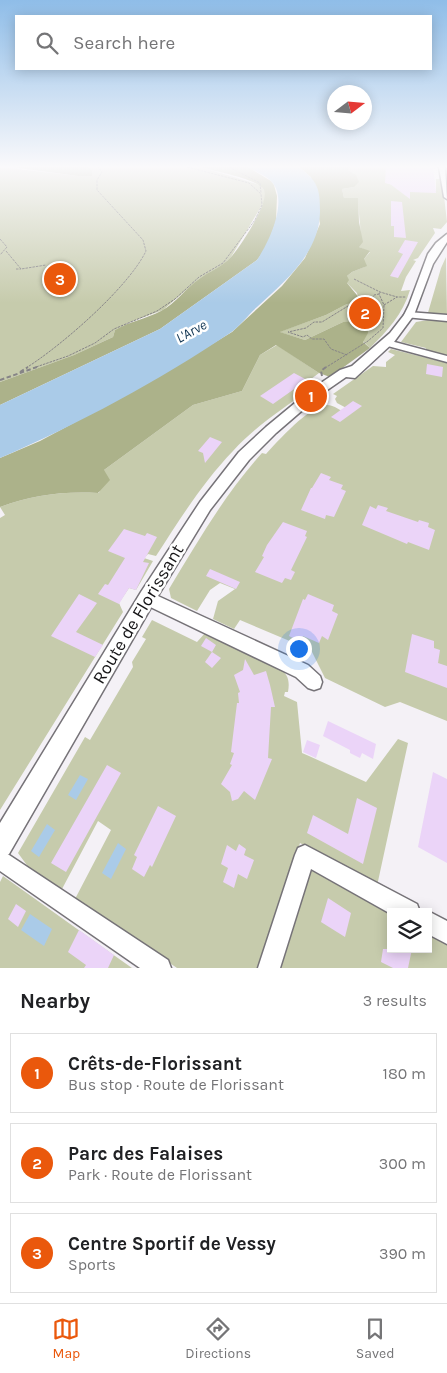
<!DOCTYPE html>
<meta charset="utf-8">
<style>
:root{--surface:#fff;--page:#f6f6f6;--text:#202124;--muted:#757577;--line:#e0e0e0;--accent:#ea580c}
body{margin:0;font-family:Karla,sans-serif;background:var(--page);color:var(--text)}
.controls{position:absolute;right:15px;bottom:15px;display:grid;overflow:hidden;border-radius:0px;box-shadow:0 2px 12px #0003}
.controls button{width:45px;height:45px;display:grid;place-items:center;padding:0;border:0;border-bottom:1px solid var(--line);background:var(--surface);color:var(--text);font:25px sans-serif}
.compass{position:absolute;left:327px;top:85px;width:45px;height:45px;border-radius:50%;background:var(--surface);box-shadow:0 2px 12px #0003;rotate:74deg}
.you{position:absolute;left:298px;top:648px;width:18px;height:18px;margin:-12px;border:4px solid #fff;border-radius:50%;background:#1a73e8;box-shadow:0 0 0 8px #1a73e833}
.badge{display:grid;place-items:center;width:32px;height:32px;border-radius:50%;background:var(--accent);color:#fff;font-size:16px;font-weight:700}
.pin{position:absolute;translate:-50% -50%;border:2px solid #fff;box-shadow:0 1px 5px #0006}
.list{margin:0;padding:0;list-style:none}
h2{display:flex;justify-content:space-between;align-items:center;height:65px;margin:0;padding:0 20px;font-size:21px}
h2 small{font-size:16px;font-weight:400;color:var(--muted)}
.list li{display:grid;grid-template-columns:32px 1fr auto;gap:15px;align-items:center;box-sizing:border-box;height:80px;margin:0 10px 10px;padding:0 10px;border:1px solid var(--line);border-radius:0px}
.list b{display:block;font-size:19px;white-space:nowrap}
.list p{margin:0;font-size:16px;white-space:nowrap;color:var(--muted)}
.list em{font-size:16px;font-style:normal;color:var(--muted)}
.icon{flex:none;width:28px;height:28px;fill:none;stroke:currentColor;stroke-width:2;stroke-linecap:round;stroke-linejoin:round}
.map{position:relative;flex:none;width:447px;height:968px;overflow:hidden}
.search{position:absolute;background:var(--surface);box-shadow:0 2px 12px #0003;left:15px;right:15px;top:15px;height:55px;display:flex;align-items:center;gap:12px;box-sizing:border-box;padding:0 18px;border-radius:0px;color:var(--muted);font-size:19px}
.sheet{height:335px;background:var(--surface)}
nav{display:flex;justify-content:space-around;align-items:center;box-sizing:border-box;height:70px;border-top:1px solid var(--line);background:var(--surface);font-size:14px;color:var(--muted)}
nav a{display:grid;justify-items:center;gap:2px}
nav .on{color:var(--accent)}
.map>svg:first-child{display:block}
</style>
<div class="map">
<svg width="447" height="968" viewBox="0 0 447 968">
<rect width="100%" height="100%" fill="#f4f1f6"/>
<path fill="#c6cbac" d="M0 167 78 176H92V170L89 167H200L260 185 265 191V200L231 257 224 264 199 279 163 310 128 323 115 330 113 337 74 355 0 382Z
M352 167H386V183L406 189 436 191V179H442L447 222 441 229 433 228 435 233 418 258 413 260 416 261 406 277 401 291 410 290C403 314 387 331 370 348L343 322 305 340 279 332 326 315 347 304 359 303 357 293 347 283V276L352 272 364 267V259L370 252 359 247C363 231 358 216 358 199L344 198 342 189 354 187 356 177 348 170Z
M446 257 447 317 427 316 441 268Z
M428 320 447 321V357L425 352 426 348 401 342 416 322Z
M277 345 319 373 307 382 314 387C286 406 257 425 233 451 203 482 180 519 156 556L148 554 144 558 153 561 136 590 129 588 119 603 123 612 0 810V518L5 515 0 507C32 495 64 491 99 493L104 470 193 405 242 391 260 355Z
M391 349 447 363V721L400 702 385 707 325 678 311 650 240 620 234 629 213 619 218 601 235 589 220 583 210 590 197 611 171 598 169 589C198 541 225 494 262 453L266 454C277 442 311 404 327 405 334 405 341 411 348 415L352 411 337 403 335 399 337 396 333 394 373 366 386 367V362L395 355 388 352Z
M152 620 197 642 206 632 279 667C288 675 290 680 288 692H285L284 696 297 702 302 753 309 756 366 782 398 739 408 743 377 886 300 843 259 968H177L75 899 111 830 98 821 62 889 29 868 18 853 85 737 90 740 133 667 132 662 146 639 142 637Z
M314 869 391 912V949H428V931L447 942V968H278L305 873Z
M3 876 115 956 132 968H0V882Z"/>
<path fill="#acb28a" d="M11 167H89L92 170V176H78Z
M200 167H248L271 181 274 185 277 196 276 221 267 247 257 260 160 329 0 405V382L74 355 113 337 115 330C130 321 146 319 161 311 176 303 186 288 199 279 210 271 222 267 231 257 240 247 270 202 264 190 259 179 213 171 200 167Z
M299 167H352L348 170 356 175 359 182 354 187 342 189 344 198H358L359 222 363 242 359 247 370 251 364 259 367 266 352 272 347 276 349 280 347 283 361 300 359 303 347 304 326 315 280 332 305 340 343 322 367 321 368 333 363 342 370 348 330 377 319 373 276 345 260 355 242 391 193 405 104 470 110 480 98 493C64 491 32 495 0 507V458L40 441 148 383 232 332 282 286 305 258 320 224 311 177Z"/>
<path fill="#aacbe8" d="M248 167H299C318 182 320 188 320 212 319 254 285 281 257 307 248 315 240 326 230 333 160 380 77 425 0 458V405L160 329 257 260C268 244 289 201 272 182 267 176 255 171 248 167Z
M80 775 88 779 76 800 68 795Z
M47 824 55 830 39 857 31 851Z
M118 843 126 849 111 879 102 873Z
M30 914 52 929 44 946 21 930Z"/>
<path fill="#ebd4f8" d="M386 167H433L436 193 410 192V199L390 184 385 183Z
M391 201 402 202 406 238 394 237V226H391Z
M405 240 418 242 398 278 390 276 403 254 398 252Z
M427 364 443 367 442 377 426 374Z
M294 373 307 380 273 404 260 396Z
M353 401 362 406 340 422 331 417Z
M210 437 222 442 205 463 203 453 198 451Z
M321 473 331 477 329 480 343 485 341 489 346 491 334 517 326 515 325 519 301 510 311 488H312Z
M378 505 388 508 386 511 418 522 419 520 429 523 428 527 435 530 429 550 408 542 407 544 362 525 370 506 376 509Z
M283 522 307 531 305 536 307 537 291 570 295 572 291 580 285 578 282 583 255 572 264 557 262 556 267 545Z
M124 529 145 536 147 533 157 537 143 562 149 563 136 590 129 588 119 604 98 594 105 584 108 585 125 558 108 551Z
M210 569 240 582 236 589 206 576Z
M79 594 97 603 76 632 103 645 95 657 51 636Z
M308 594 334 605 332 611 338 614 328 640 322 636 319 643 303 636 301 642 289 636 303 599 305 600Z
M412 634 434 641V648L440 650 438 663 447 666V688L405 672Z
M206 638 216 645 212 652 201 646Z
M212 652 221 658 212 668 205 662Z
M245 659 254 675 266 671 270 685 275 707H271L268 758 272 759 255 800 244 791 238 799 232 801 230 792 221 784 232 765 230 764 234 753 231 752 237 703H239L238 693 240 692 234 675 243 670Z
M328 721 376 744 373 759 362 753 360 758 350 753V750L323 736Z
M307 740 320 745 316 758 303 752Z
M107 765 121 773 66 872 51 863Z
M433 772 447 779V863L418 847Z
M357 798 377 808 363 864 307 833 313 815 348 834Z
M158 806 176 816 152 867 150 865 144 877 132 869 137 857 134 855Z
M239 844 246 849 244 855 254 860 247 879 238 874 234 888 223 882 228 868 221 864 227 845 236 851Z
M328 898 351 913 345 937 321 922Z
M16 904 26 911 18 927 8 919Z
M79 930 114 955 108 968H84L86 965 68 952Z
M383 949H412L408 968H393L381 962Z"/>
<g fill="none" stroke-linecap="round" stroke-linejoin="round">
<g stroke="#767378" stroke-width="3">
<path id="minor" d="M439 167H445L447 199 444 197Z
M408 312 447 315V321L405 317 404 315Z
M387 340 447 356V362L384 345V341Z
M147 591 308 665 320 676 322 682 320 688 314 690 308 688 296 677 142 603 140 598 142 593Z
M305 845 417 904 420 912H391V914L311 869 280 968H258L295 855 298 848Z
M0 849 168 960 171 968H140L0 871Z
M428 911 447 921V944L428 934Z"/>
</g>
<g stroke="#767378" stroke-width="3">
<path id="major" d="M447 234V242L433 264 414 315 394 342 355 378 346 377 320 395 276 433 249 460 210 510 153 604 9 854 0 857V823L141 592 200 502 239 452 266 427 312 389 340 370 352 366 390 333 404 315 409 305 428 254 436 243Z"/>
</g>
<path stroke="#868487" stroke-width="1" stroke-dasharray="2.5 1" stroke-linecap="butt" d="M229 167 260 183 261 193
M0 239 7 247 0 255
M6 251 21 269 46 265
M16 269H21
M354 279 380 292 397 297
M384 305 397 297H406
M360 320 362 315
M347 355 331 349 324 339H312L307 335 303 337 288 332 306 328 314 322H322L348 306 361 304 362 315 374 295 379 294
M26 368C61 346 128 288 146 251L143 240 97 190V180L102 172 98 167
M33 368 68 356 95 343 114 329 157 311 175 299 199 277 223 263 255 220 262 205 261 194 249 183 187 167
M325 368 368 341 383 328 384 305 379 294 380 292"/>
<path stroke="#868487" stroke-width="2" stroke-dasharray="4.5 2.5" stroke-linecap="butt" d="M20 372 28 367
M322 376 321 371 326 367
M0 380 37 367"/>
<use href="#minor" fill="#fff" fill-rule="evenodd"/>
<use href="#major" fill="#fff" fill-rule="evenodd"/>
</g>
<linearGradient id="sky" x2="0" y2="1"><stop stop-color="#8fbde8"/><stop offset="0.55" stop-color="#faf9fb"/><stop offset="1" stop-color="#faf9fb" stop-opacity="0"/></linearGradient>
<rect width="447" height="303" fill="url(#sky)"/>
<g text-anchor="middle" stroke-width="5" stroke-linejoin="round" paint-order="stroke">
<g font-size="14" font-style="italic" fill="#0e3351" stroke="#fff">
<text transform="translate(191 331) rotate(-29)" y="5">L'Arve</text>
</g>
<g font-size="18" fill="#161517" stroke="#fff">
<text transform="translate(138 614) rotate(-59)" y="6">Route de Florissant</text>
</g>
</g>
</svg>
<div class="controls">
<button><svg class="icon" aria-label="layers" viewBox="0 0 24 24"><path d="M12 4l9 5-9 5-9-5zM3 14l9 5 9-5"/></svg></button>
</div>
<svg class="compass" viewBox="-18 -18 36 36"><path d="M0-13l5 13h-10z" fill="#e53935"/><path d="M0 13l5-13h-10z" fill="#757577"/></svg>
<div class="you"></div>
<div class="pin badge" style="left:311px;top:396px">1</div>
<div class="pin badge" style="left:365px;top:313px">2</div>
<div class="pin badge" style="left:60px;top:279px">3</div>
<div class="search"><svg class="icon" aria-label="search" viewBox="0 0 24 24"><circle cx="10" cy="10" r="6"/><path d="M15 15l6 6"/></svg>Search here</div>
</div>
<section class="sheet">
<h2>Nearby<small>3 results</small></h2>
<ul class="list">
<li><span class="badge">1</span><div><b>Crêts-de-Florissant</b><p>Bus stop · Route de Florissant</p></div><em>180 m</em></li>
<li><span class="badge">2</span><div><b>Parc des Falaises</b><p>Park · Route de Florissant</p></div><em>300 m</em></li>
<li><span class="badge">3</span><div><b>Centre Sportif de Vessy</b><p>Sports</p></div><em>390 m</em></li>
</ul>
</section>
<nav>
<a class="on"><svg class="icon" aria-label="map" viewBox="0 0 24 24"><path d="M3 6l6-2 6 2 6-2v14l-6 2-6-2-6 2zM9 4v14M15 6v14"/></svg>Map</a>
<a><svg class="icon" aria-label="directions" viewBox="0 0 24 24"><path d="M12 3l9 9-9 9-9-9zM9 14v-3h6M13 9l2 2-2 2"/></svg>Directions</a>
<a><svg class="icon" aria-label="saved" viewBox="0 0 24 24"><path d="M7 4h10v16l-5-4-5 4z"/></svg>Saved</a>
</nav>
